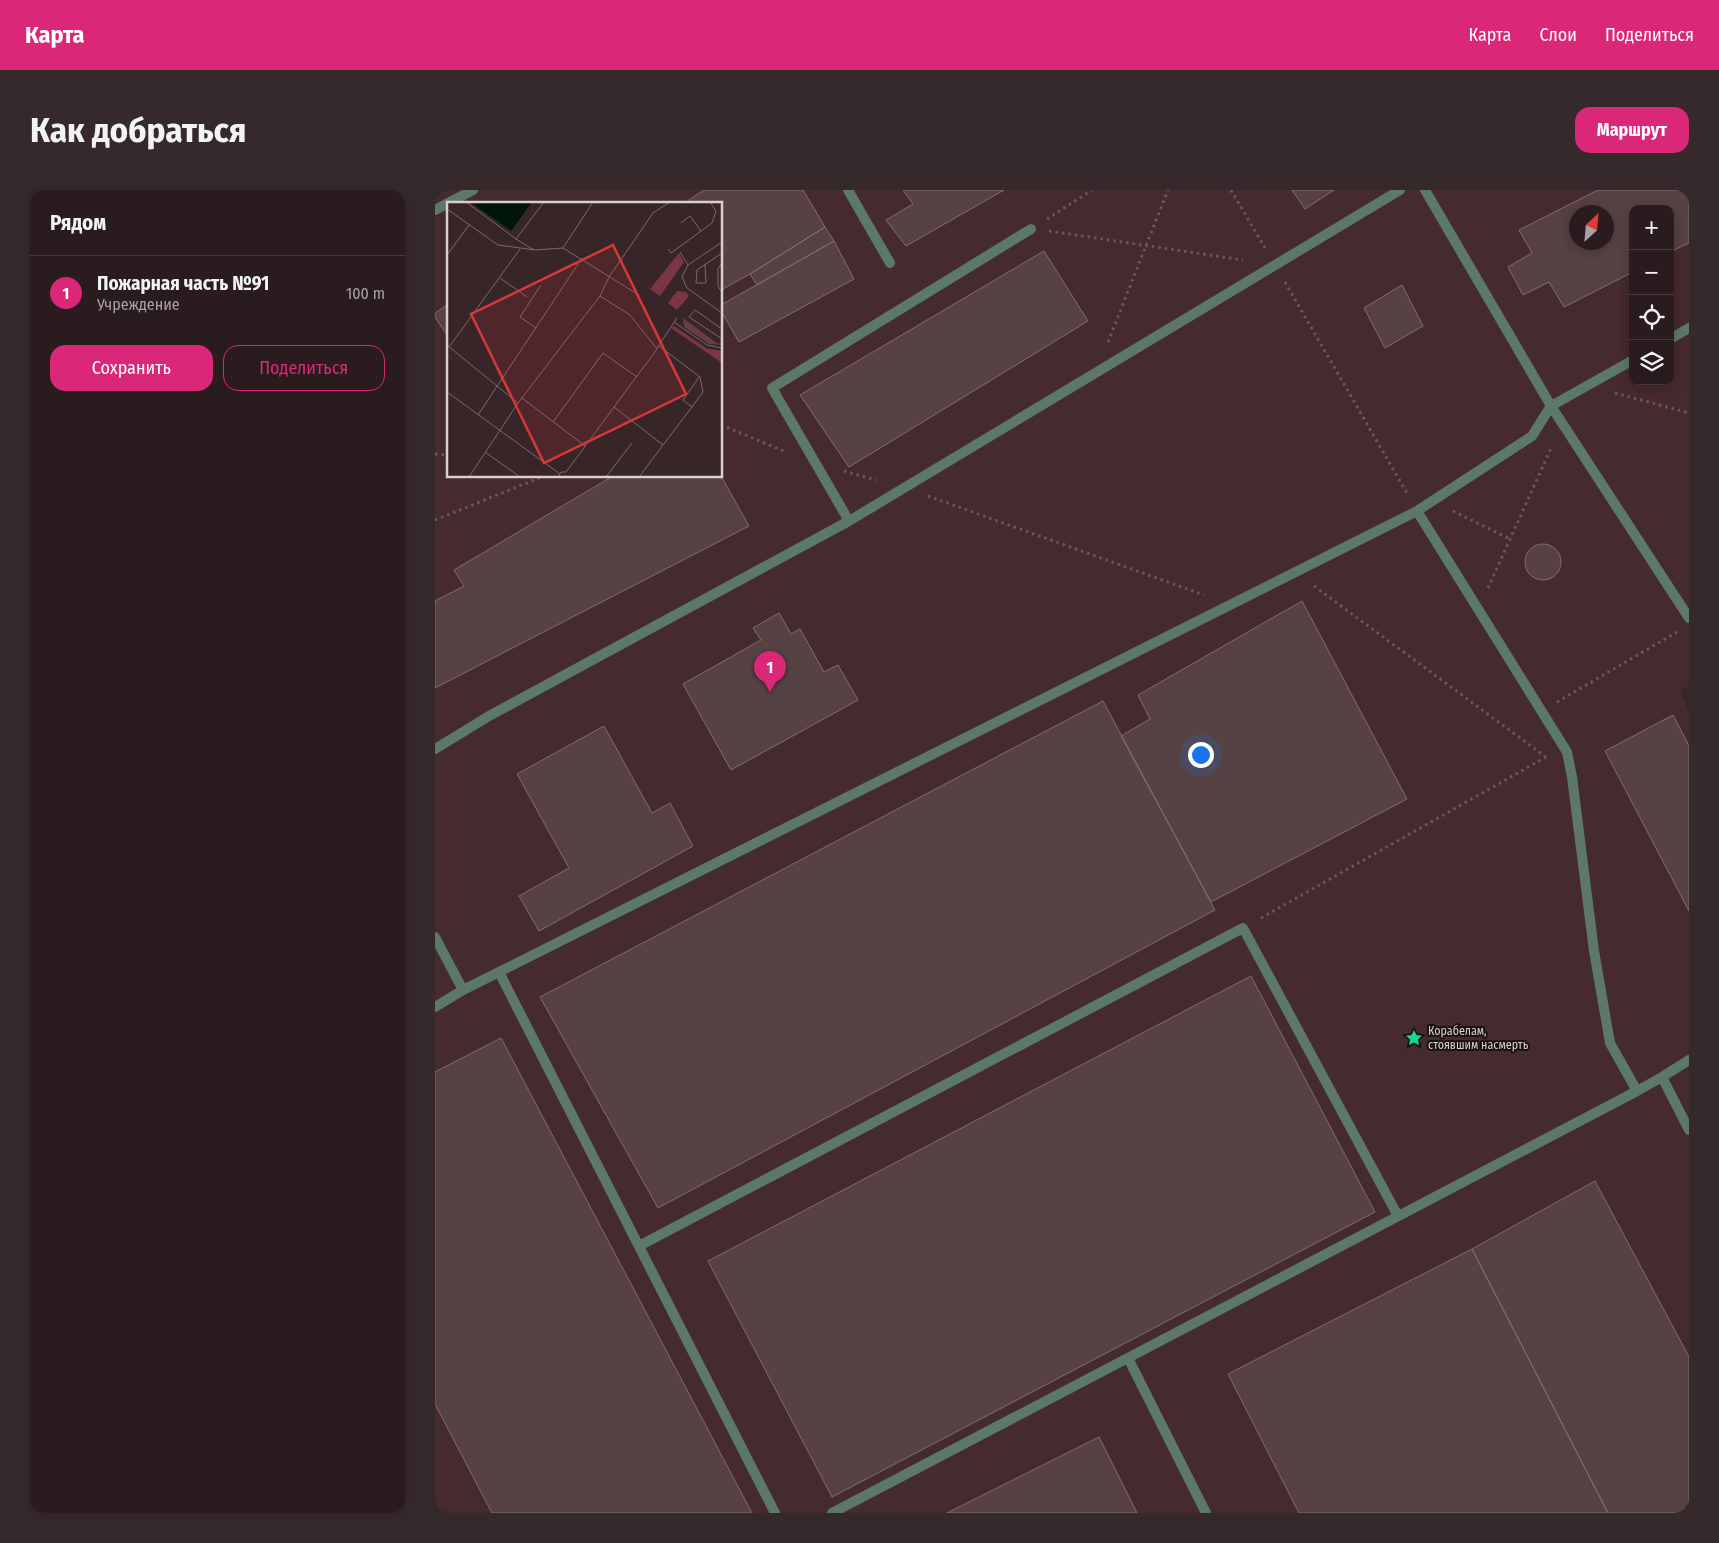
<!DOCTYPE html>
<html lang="ru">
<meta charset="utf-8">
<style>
:root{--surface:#2a1c1e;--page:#36292b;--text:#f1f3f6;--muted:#a5a1a4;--line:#463a3c;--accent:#db2777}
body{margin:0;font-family:"Fira Sans Condensed",sans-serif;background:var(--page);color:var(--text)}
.controls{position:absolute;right:15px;top:15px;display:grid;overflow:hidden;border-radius:10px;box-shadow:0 2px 12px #0003}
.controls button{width:45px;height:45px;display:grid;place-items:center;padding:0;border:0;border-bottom:1px solid var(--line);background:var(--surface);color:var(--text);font:25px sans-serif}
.compass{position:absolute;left:1134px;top:15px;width:45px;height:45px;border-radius:50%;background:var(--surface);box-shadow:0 2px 12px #0003;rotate:26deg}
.you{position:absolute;left:765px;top:564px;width:18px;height:18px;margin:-12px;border:4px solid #fff;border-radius:50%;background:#1a73e8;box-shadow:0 0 0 8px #1a73e833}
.badge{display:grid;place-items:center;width:32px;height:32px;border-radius:50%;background:var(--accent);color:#fff;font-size:16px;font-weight:700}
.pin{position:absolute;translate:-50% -41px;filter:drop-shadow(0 1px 2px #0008)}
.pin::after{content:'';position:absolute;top:26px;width:18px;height:15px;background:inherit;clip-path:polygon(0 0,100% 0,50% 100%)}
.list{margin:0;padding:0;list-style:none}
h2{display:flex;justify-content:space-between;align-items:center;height:65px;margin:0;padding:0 20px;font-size:21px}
h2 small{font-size:16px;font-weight:400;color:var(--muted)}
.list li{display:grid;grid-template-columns:32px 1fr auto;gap:15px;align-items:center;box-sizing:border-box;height:75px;padding:0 20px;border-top:1px solid var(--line)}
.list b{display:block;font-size:19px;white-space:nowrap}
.list p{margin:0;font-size:16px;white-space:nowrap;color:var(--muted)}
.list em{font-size:16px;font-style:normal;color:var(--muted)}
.actions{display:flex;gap:10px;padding:15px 20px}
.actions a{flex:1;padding:11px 0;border:1px solid var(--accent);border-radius:15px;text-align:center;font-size:18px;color:var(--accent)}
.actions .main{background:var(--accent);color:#fff}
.icon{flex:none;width:28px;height:28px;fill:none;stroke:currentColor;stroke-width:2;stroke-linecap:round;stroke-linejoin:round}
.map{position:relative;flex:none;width:1254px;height:1323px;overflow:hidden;border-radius:15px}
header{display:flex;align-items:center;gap:30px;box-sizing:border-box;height:70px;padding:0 25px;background:var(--accent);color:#fff}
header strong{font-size:24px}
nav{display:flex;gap:28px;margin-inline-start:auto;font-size:18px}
.intro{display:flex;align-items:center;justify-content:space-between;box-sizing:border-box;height:120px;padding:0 30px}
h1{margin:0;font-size:35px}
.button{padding:12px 22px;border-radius:15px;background:var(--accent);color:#fff;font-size:18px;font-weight:700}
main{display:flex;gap:30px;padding:0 30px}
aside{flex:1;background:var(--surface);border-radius:15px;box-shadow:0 2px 12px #0003}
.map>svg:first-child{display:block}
</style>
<header>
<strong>Карта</strong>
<nav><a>Карта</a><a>Слои</a><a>Поделиться</a></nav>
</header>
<div class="intro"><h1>Как добраться</h1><a class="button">Маршрут</a></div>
<main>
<aside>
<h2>Рядом<small></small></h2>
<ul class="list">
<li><span class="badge">1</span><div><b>Пожарная часть №91</b><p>Учреждение</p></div><em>100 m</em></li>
</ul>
<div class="actions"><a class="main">Сохранить</a><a>Поделиться</a></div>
</aside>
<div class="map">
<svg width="1254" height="1323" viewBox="0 0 1254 1323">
<rect width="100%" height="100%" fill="#382528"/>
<path fill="#452a2e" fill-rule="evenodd" d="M0 0H1254V496L1245 500 1254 522V1323H0ZM14 14H286V286H14ZM1198 19H1235V191H1198ZM1142 22H1172V52H1142Z"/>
<path fill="#564143" stroke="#846c6f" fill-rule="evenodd" d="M269 0H368L390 37 315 84 286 100V14H248Z
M468 0H569L471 56 451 30 478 14Z
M857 0H899L870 19Z
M1163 0H1254V53L1235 62V19H1198V82L1129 117 1114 92 1088 105 1073 77 1097 63 1084 40ZM1142 22H1172V52H1142Z
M390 37 399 51 322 95 315 84Z
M399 51 419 89 304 152 286 121V115Z
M609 61 653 131 414 277 365 205Z
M967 95 988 136 950 158 929 118Z
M14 114V148L0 127V123Z
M178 286H286L314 336 0 498V411L29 396 19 380Z
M1090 372a18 18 0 1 1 36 0a18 18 0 1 1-36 0Z
M867 411 972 609 776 712 686 546 715 529 703 505Z
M344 423 356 444 365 439 389 482 403 475 423 510 296 580 248 494 326 450 318 438Z
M668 511 780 720 223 1018 105 807Z
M1238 525 1254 556V721L1170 561Z
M169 536 217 623 235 613 258 656 104 741 84 706 134 678 82 584Z
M816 786 940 1022 397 1307 273 1071Z
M66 848 317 1323H57L0 1214V882Z
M1160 991 1254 1167V1319L1248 1323H1173L1037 1059Z
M1037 1059 1173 1323H864L793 1184Z
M664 1247 702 1323H512Z"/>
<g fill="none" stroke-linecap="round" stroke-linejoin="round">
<path stroke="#69585a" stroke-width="3" stroke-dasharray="2.5 4" stroke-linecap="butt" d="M796 0 830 58
M612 29 657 0
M614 41 808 70
M850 92 973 305
M673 152 733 0
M1180 203 1254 223
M286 235 351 262
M0 264 14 265
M409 281 441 290
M493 306 769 405
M1018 321 1075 349
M0 330 109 286
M879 396 1111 567
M1053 398 1117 256
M1122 512 1242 442
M826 728 1111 567"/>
<path stroke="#5c7867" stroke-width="10" d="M413 0 455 73
M990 0 1116 216 1254 428
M0 20 38 0
M1235 149 1254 138
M414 331 337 198 596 39
M0 559 54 526 414 331 965 0
M0 747 28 800
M64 782 340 1323
M0 817 28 800 64 782 982 321 1097 246 1116 216 1198 170
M1227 887 1254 940
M1202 901 1227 887 1254 870
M204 1056 808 738 963 1026
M693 1168 771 1323
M0 1321 1 1323
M397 1323 1202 901 1175 853 1159 761 1137 587 1132 562 982 321"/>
</g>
<defs>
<g id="sight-bare" transform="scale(1.35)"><path d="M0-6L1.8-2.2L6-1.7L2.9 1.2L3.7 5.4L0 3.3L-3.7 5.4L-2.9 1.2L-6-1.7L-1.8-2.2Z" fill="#14d989" stroke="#1a1112" stroke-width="2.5" paint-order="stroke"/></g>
</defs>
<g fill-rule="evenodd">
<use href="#sight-bare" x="979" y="848"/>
</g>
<g text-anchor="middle" stroke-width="4" stroke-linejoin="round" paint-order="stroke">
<g font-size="12" fill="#dbcecf" stroke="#1a1112" text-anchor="start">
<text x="993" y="845">Корабелам,<tspan x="993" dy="14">стоявшим насмерть</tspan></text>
</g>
</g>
<g transform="translate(12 12)">
<rect width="275" height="275" fill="#382528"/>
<path d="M236 116 271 142 274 140 275 143 262 142 237 125Z" fill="#683d44"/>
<path d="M232 51 237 60 213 94 203 87ZM230 89 239 90 242 94 230 108 221 101ZM227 124 259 146 275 149V161L224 126Z" fill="#7b3643"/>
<path d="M23 0H85L64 29Z" fill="#01160a"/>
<path fill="none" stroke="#79696b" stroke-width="1" d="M19 0 69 37M146 0 116 46 192 93M0 7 51 43 88 48 116 46M234 21 243 14 254 29M275 40 241 63 235 75 240 86 275 111M221 47 224 51 265 21 269 9 263 0M87 48 69 37 97 0M233 50 241 63M0 53 22 23M275 61 271 67V84L275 91M258 62 259 81H249L250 68 275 51M53 76 80 95M227 120 260 143 275 146M89 126 73 115 94 83M275 127 248 108 242 115 275 137M1 144 71 201M2 145 73 47M210 146 230 116M0 190 113 272M75 196 138 244M167 205 216 243 245 205 256 190 253 175 212 144M245 205 236 198 252 175M31 213 135 56M106 220 156 151 190 175M38 250 73 275M22 275 71 201 153 94 162 75 206 11 223 0M111 275 114 270H119L210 147 183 113 153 94M159 275 185 241M192 275 216 243"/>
<path fill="#d63939" fill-opacity="0.15" stroke="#d63939" stroke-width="2.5" d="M166 43 239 192 97 261 24 112Z"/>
<rect width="275" height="275" fill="none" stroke="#dbcecf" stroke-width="2.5"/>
</g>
</svg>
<div class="controls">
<button>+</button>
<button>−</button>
<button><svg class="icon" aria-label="locate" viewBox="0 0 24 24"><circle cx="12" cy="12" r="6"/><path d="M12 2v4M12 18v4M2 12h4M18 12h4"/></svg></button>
<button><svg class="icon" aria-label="layers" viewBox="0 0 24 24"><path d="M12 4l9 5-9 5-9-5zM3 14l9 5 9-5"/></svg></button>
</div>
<svg class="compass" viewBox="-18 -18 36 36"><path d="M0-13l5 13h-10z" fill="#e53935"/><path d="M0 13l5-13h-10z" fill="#a5a1a4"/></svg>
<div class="you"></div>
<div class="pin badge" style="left:335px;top:502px">1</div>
</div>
</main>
